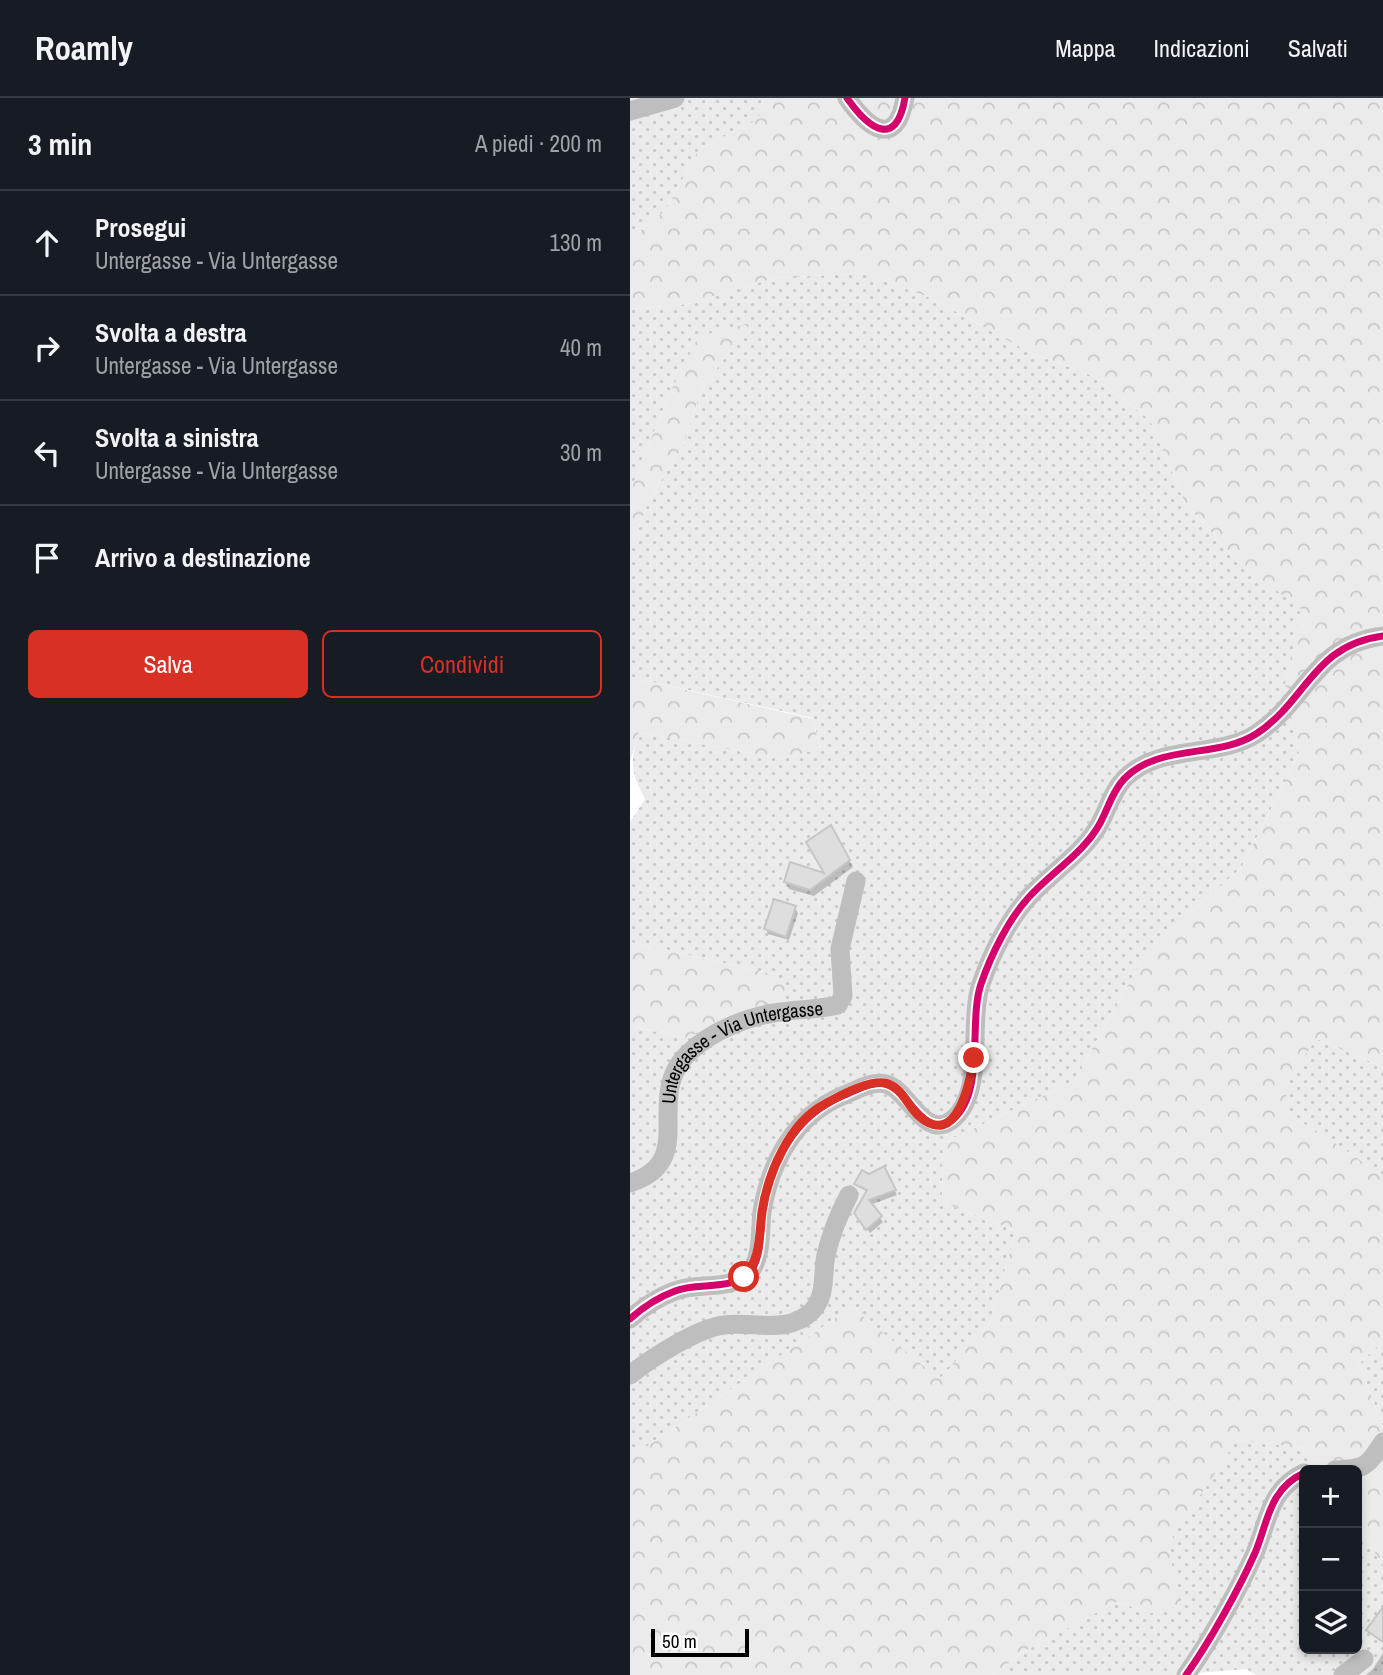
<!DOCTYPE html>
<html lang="it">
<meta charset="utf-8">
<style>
:root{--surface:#171b24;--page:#242831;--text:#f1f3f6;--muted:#9ea1a6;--line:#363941;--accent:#d93025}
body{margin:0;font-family:"Archivo Narrow",sans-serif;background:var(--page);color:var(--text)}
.controls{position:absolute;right:21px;bottom:21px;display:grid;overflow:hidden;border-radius:10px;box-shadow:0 4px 10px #0003}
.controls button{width:63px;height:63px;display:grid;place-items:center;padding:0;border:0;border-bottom:2px solid var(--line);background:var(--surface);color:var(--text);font:35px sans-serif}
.scale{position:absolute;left:21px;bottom:18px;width:98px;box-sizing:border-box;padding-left:7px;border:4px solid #000;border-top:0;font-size:19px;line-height:24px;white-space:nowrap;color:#000;-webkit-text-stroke:5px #fff;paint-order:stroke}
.stop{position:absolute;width:21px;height:21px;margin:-16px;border:5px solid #d93025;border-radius:50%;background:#fff}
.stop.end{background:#d93025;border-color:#fff;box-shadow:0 2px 7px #0008}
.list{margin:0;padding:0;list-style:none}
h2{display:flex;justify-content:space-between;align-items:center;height:91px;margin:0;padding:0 28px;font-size:30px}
h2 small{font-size:23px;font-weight:400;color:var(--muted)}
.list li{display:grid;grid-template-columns:46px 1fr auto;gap:21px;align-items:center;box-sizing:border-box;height:105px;padding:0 28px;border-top:2px solid var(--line)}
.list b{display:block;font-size:26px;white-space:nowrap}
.list p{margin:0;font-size:23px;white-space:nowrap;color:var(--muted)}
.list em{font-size:23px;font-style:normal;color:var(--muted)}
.actions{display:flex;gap:14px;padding:21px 28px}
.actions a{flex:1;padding:16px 0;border:2px solid var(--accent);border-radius:10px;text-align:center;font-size:24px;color:var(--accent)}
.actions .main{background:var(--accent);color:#fff}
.icon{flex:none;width:38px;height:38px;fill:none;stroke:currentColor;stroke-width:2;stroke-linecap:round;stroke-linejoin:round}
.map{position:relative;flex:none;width:753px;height:1577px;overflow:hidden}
header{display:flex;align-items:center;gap:42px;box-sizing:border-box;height:98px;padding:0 35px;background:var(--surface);border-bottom:2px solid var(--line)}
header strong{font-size:33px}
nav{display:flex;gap:38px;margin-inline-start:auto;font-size:24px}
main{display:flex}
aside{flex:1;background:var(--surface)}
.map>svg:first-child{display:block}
</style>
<header>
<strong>Roamly</strong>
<nav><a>Mappa</a><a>Indicazioni</a><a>Salvati</a></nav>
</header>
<main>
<aside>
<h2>3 min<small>A piedi · 200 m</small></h2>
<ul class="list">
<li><svg class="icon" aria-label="ahead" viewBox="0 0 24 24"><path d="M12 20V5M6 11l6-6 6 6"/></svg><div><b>Prosegui</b><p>Untergasse - Via Untergasse</p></div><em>130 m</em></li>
<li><svg class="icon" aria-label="right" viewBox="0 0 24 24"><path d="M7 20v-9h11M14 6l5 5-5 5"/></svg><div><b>Svolta a destra</b><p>Untergasse - Via Untergasse</p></div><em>40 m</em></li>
<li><svg class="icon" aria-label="left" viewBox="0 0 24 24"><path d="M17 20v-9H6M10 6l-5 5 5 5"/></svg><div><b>Svolta a sinistra</b><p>Untergasse - Via Untergasse</p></div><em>30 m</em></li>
<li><svg class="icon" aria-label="arrive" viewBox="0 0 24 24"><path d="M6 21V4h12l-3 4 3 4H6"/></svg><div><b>Arrivo a destinazione</b></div></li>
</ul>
<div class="actions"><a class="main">Salva</a><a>Condividi</a></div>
</aside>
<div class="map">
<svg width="753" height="1577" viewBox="0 0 753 1577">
<defs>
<pattern id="grass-dots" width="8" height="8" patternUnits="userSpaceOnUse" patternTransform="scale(1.75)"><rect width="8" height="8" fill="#ebebeb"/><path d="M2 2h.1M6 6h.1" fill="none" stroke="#c8c8c8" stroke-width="1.8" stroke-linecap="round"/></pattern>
<pattern id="forest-crowns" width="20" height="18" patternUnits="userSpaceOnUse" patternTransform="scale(1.75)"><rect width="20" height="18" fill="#ebebeb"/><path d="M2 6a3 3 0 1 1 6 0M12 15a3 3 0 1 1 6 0" fill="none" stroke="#c8c8c8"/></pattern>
</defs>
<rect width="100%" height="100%" fill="#fff"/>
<path fill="url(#grass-dots)" d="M0 0H141L126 23 69 51 36 112 0 141Z
M236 175 303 201 399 254 463 278 520 322 555 405 607 463 672 511 655 587 669 656 611 770 517 853 444 983 313 1045 312 1104 386 1133 360 1225 309 1282 222 1209 0 1360V928L55 940 146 877 0 844V724L15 701C0 672 0 666 9 634L150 661 190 650 183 620 0 579V452L19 402 54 346 71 292 120 226 39 296 0 394V211L57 206 145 180Z
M687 941 753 969V1078L689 1034 659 1018 654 983Z
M753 1243V1328L729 1266Z
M606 1342 678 1350 693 1372H674V1551H727V1424L753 1468V1577H626L616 1571 544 1577H362L397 1552 486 1504 526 1516 538 1446Z"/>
<path fill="url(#forest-crowns)" d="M141 0H753V969L687 941 655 984 659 1018 689 1034 753 1078V1243L729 1266 753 1328V1468L727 1424V1372H693L678 1350 607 1342 538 1446 550 1507 526 1516 486 1504 397 1552 362 1577H0V1360L222 1209 309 1281 360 1225 386 1133 312 1104 313 1045 444 983 517 853 611 770 669 656 655 587 671 511 607 463 555 405 520 322 463 278 399 254 303 201 236 175 145 180 57 206 0 211V141L36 112 69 51 125 23Z
M121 225 71 292 54 346 19 402 0 452V394L39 296 69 238Z
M0 579 183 621 190 651 150 661 9 634 0 664Z
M0 844 146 877 161 895 55 940 0 928Z"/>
<path fill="#0003" d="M200 729 223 769 184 798 159 791 156 784 198 778Z
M165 810 168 815 159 842 138 836 136 831Z
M254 1070 267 1097 240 1107 253 1124 240 1135 229 1120 238 1095 226 1086Z
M753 1555V1577H736L743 1571Z"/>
<path fill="#dedede" stroke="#c6c6c6" stroke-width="2" d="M201 727 220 762 180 792 154 784 160 764 194 775 176 744Z
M144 801 166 808 156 839 134 831Z
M254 1068 266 1092 239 1102 252 1118 236 1132 224 1115 237 1092 224 1086 232 1072 239 1076Z
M753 1509V1544L736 1532Z"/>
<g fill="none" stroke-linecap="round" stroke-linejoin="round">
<g stroke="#bebebe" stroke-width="19">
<path d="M217 0C238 30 266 52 275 0"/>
<path d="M0 13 45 0"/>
<path id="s1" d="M0 1085C72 1062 9 996 62 952 83 933 117 919 144 915 165 911 187 912 208 907L213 898 210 851 226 783"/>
<path d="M0 1221C12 1210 29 1199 45 1193 69 1183 104 1195 122 1171 132 1156 130 1131 132 1114 140 1064 165 1018 212 998 225 993 242 982 256 986 278 991 294 1043 322 1022 356 995 338 923 351 886 361 857 378 822 399 799 420 776 449 758 466 732 477 716 480 696 494 681 529 645 587 661 626 636 677 603 683 547 753 538"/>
<path d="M0 1277C21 1260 68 1230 94 1227 123 1223 158 1237 182 1213 197 1197 192 1176 196 1157 201 1135 209 1116 219 1097"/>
<path d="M705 1372C735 1371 737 1369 753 1344"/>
<path d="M556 1577C579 1545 609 1491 625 1455 638 1424 639 1391 674 1375"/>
<path d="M713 1577 734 1561"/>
</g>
<g stroke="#fff" stroke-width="11">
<path id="cycleway" d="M217 0C238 30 266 52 275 0
M0 1221C12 1210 29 1199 45 1193 69 1183 104 1195 122 1171 132 1156 130 1131 132 1114 140 1064 165 1018 212 998 225 993 242 982 256 986 278 991 294 1043 322 1022 356 995 338 923 351 886 361 857 378 822 399 799 420 776 449 758 466 732 477 716 480 696 494 681 529 645 587 661 626 636 677 603 683 547 753 538
M556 1577C579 1545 609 1491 625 1455 638 1424 639 1391 674 1375"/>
</g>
<use href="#cycleway" stroke="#d6006c" stroke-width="7"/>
</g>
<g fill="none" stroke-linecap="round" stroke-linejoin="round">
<path stroke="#d93025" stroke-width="9" d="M114 1179C131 1161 129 1138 132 1114 138 1075 159 1025 195 1006 209 998 238 982 255 985 272 989 277 1007 289 1018 327 1052 340 984 344 960"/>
</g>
<g text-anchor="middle" stroke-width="5" stroke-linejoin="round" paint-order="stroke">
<g font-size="19" fill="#000" stroke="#fff">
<text dy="7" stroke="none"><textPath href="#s1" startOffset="198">Untergasse - Via Untergasse</textPath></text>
</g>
</g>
</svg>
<div class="controls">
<button>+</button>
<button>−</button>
<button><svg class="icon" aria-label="layers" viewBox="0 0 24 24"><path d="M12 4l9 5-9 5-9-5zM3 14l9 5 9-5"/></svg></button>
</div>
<div class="scale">50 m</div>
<div class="stop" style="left:114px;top:1179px"></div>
<div class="stop end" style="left:344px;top:960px"></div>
</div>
</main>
